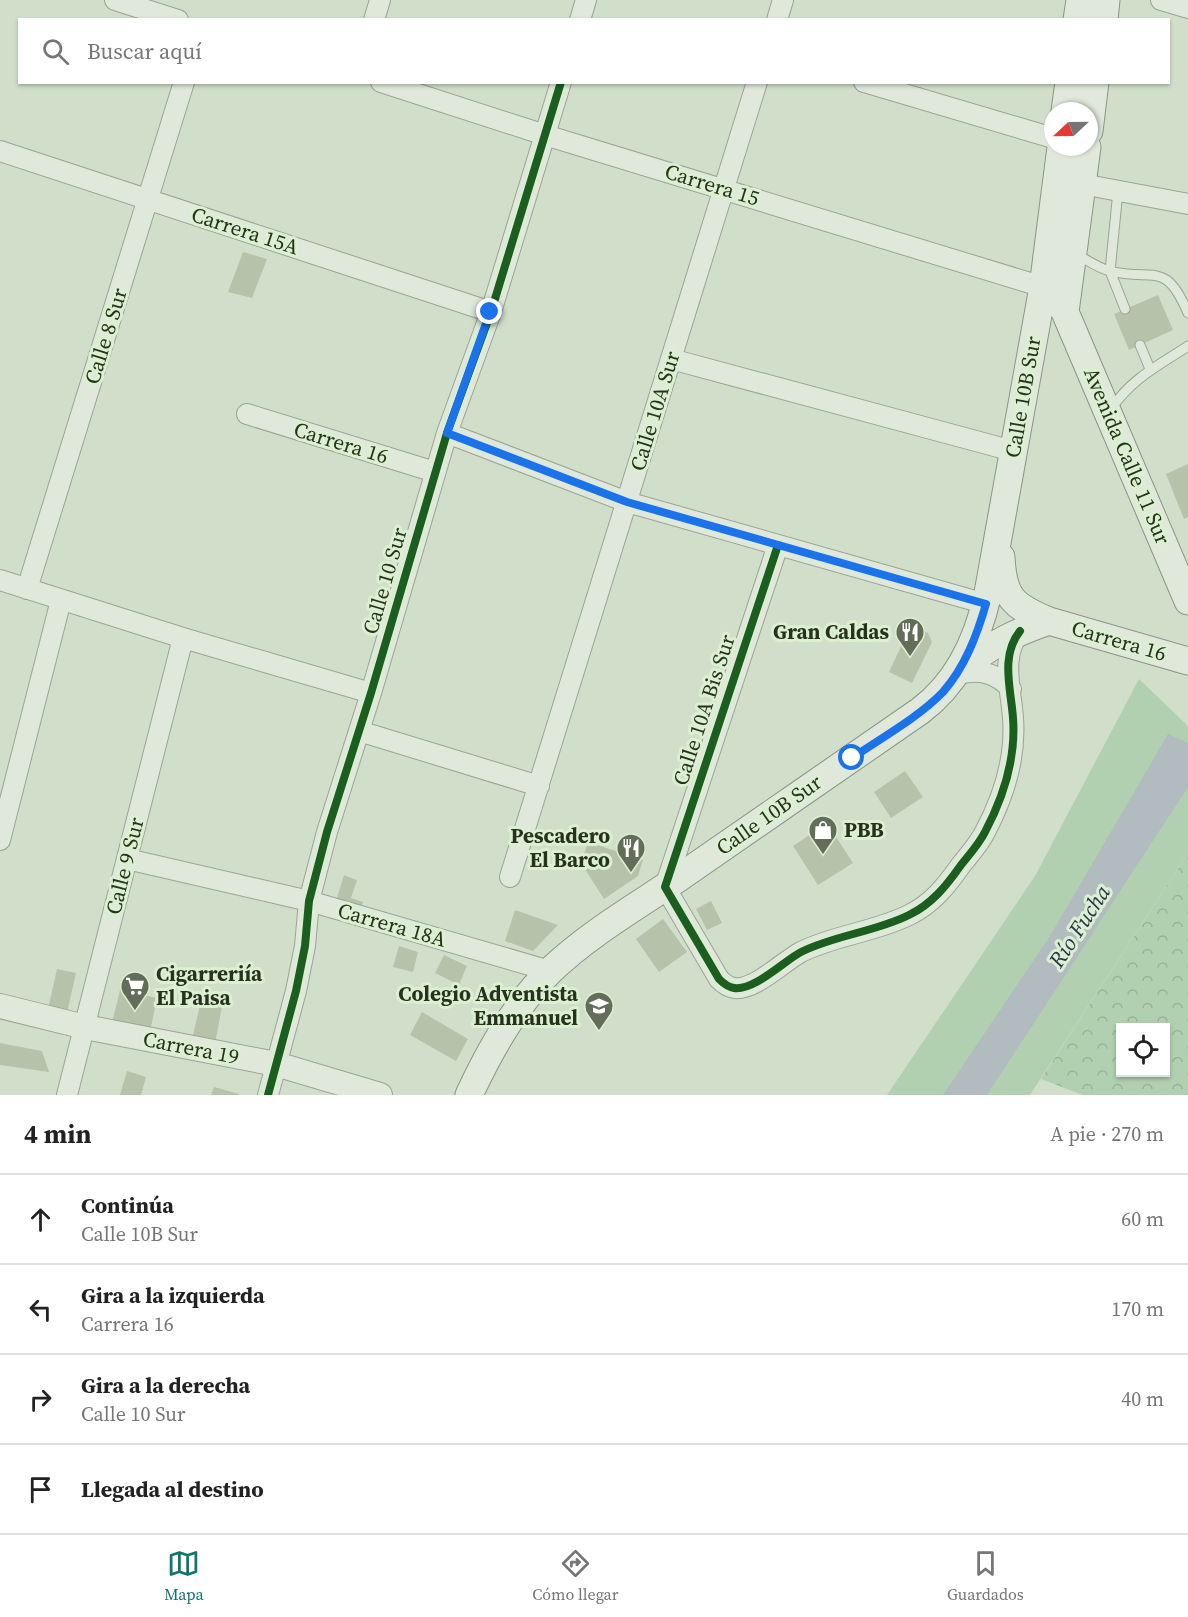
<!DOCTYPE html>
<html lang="es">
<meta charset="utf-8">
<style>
:root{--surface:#fff;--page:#f6f6f6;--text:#222;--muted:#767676;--line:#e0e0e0;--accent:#0f766e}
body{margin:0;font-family:"Source Serif 4",serif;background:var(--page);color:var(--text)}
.controls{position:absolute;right:18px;bottom:18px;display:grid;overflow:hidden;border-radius:0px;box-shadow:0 2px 4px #0004}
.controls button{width:54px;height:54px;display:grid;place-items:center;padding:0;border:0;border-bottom:2px solid var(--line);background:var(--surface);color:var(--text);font:30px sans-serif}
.compass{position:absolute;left:1044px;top:102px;width:54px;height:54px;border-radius:50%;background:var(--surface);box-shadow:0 2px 4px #0004;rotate:248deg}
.stop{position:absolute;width:18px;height:18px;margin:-14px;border:4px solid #1a73e8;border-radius:50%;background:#fff}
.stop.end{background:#1a73e8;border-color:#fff;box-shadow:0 2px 6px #0008}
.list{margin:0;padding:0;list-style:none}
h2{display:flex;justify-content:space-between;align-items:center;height:78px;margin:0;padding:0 24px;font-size:26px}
h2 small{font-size:20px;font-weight:400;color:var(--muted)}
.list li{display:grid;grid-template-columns:39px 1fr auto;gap:18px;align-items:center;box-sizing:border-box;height:90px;padding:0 24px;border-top:2px solid var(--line)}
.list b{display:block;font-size:22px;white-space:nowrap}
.list p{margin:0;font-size:20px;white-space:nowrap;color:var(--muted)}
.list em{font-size:20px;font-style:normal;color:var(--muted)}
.icon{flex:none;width:33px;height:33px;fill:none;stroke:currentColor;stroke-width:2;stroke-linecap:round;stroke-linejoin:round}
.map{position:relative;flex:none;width:1188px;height:1095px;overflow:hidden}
.search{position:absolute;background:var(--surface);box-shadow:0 2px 4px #0004;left:18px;right:18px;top:18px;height:66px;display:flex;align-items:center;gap:15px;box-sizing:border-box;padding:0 21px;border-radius:0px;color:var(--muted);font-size:22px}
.sheet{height:438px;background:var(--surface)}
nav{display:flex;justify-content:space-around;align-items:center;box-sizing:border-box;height:84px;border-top:2px solid var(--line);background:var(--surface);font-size:16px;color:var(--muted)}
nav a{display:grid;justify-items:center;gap:3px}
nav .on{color:var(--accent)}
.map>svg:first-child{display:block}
</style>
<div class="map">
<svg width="1188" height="1095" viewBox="0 0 1188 1095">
<defs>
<pattern id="park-crowns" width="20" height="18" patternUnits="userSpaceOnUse" patternTransform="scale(1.5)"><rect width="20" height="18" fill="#b1d0b0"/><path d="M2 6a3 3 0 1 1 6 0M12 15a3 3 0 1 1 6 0" fill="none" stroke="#98b397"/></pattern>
</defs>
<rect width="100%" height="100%" fill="#d1dfca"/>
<path fill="#b1d0b0" d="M1139 679 1188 726V853L1030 1095H887L1035 876Z"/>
<path fill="url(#park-crowns)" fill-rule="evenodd" d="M1188 853V1095H1083L1041 1079ZM1120 1028H1166V1072H1120Z"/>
<path fill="#b1bbc0" d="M1168 734 1188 743V787L987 1095H943L1050 936Z"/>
<path fill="#b7c2ab" d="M243 252 267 259 252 298 228 292Z
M1158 295 1173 330 1129 350 1114 314Z
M1188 464V517L1184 519 1166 474Z
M911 625 928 633 932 642 912 683 889 672Z
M905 771 923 797 891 818 874 792Z
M827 823 853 863 818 885 793 846Z
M588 842 643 860 638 876 604 899 581 863Z
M344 875 357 880 351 898 363 902 361 908 336 901Z
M711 901 722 923 707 930 696 909Z
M515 910 558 925 533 951 505 941Z
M663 919 687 952 659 972 636 939Z
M399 946 418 952 413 972 393 967Z
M444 955 467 966 459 985 435 973Z
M57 969 76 973 67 1013 48 1009Z
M120 990 157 998 150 1032 112 1023Z
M201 1001 222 1006 215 1044 192 1039Z
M422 1012 468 1039 456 1061 410 1035Z
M0 1043 42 1051 49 1072 0 1065Z
M127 1071 146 1077 141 1095H120Z
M214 1087 239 1094V1095H211Z"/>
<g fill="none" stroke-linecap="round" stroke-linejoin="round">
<g stroke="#9aa494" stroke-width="11">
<path id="service" d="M1118 191 1110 271 1125 309
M1076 254C1087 260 1098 268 1110 271 1154 282 1165 259 1188 313
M1140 345 1150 369
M1111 409C1132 378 1158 366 1188 346"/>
</g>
<g stroke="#9aa494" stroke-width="22">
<path id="minor" d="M115 0 178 20
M1161 0 1188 8
M374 20 380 0
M580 20 586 0
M777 20 783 0
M381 82 545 135 1043 287
M864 82 1053 138
M0 151 491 312
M1082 184 1188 204
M671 359 1013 451
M247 414 435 472
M447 433 627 502 986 604
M778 545 665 887 719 979C723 983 728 987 734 988 754 991 784 961 801 952 835 935 875 932 909 915 932 904 947 885 961 865 969 855 979 844 985 832 1003 798 1016 757 1013 718 1011 689 1000 656 1020 631
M0 580 183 638 371 693
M27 589 184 82
M958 674C979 669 996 672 1011 689
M359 731 539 786
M0 840 61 600
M127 859 309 901 550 971
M510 877 757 82
M67 1095 183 638
M268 1095 296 991 305 946 309 901 327 832 371 693 447 433 491 312 561 82"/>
</g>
<g stroke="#9aa494" stroke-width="26">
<path id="tertiary" d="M0 1006 85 1027 276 1064 380 1095"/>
</g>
<g stroke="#8a9483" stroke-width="29">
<path id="secondary" d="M1077 20 1080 0
M1104 20 1106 0
M1065 111 1069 82
M1089 131 1095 82
M1043 287 1058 300 1065 312 1188 601
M1065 312 1087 147
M1001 557C1003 598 1013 606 1049 621L1188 661
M965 667C990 644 1017 632 1049 621
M469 1095C490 1050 515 1005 551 970 590 933 636 907 680 877 760 822 840 766 920 711 959 682 978 639 988 593L1043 287 1061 147"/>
</g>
<use href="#service" stroke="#dfe8db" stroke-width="9"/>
<use href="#minor" stroke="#dfe8db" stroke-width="20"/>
<use href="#tertiary" stroke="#dfe8db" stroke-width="24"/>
<use href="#secondary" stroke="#dfe8db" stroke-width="27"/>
<g stroke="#dbf0d0" stroke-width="11">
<path id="cycleway" d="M778 545 665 887 719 979C723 983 728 987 734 988 754 991 784 961 801 952 835 935 875 932 909 915 932 904 947 885 961 865 969 855 979 844 985 832 1003 798 1016 757 1013 718 1011 689 1000 656 1020 631
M268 1095 296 991 305 946 309 901 327 832 371 693 447 433 491 312 561 82"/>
</g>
<use href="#cycleway" stroke="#1b5e20" stroke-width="8"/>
</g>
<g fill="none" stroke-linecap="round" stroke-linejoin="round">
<path stroke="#1a73e8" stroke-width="8" d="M490 312 447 433 627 502 986 604C977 635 965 667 943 692 919 717 881 738 852 758"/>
</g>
<defs>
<g id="restaurant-pin" transform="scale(1.5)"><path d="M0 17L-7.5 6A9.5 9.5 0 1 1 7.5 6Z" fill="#636e5a" stroke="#dbf0d0"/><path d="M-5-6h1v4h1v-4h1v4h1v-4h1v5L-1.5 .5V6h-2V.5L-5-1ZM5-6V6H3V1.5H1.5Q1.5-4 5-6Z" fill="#fff"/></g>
<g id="shop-pin" transform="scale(1.5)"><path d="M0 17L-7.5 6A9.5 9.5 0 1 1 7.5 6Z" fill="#636e5a" stroke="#dbf0d0"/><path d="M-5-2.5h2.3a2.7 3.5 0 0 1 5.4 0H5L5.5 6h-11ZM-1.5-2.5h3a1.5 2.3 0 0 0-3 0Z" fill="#fff"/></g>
<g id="supermarket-pin" transform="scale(1.5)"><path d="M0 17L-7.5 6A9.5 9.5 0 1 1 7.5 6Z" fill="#636e5a" stroke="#dbf0d0"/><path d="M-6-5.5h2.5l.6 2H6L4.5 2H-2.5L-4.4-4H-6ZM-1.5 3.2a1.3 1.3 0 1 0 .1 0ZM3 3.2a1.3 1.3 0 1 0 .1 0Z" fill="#fff"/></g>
<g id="university-pin" transform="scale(1.5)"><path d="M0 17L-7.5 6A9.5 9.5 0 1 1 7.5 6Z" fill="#636e5a" stroke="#dbf0d0"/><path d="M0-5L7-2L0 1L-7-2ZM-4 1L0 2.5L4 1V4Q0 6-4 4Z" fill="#fff"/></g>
</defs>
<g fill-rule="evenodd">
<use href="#restaurant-pin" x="910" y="632"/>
<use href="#shop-pin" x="823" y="830"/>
<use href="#restaurant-pin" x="631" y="848"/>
<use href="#supermarket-pin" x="135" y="986"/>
<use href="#university-pin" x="599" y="1006"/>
</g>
<g text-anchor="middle" stroke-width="6" stroke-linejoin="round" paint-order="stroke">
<g font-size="21" fill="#28311d" stroke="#dbf0d0">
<text transform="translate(712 185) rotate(17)" y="7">Carrera 15</text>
<text transform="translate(245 231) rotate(18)" y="7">Carrera 15A</text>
<text transform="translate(106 336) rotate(-73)" y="7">Calle 8 Sur</text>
<text transform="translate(1023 397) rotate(-80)" y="7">Calle 10B Sur</text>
<text transform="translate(655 411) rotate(-73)" y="7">Calle 10A Sur</text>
<text transform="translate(341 443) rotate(17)" y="7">Carrera 16</text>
<text transform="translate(1127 456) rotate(67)" y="7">Avenida Calle 11 Sur</text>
<text transform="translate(385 581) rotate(-74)" y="7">Calle 10 Sur</text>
<text transform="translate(1119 641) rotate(16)" y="7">Carrera 16</text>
<text transform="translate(704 710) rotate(-72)" y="7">Calle 10A Bis Sur</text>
<text transform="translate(769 815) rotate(-35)" y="7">Calle 10B Sur</text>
<text transform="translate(125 866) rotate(-76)" y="7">Calle 9 Sur</text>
<text transform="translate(392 925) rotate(16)" y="7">Carrera 18A</text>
<text transform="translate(191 1048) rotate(11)" y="7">Carrera 19</text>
</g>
<g font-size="21" font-weight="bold" fill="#28311d" stroke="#dbf0d0" text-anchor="end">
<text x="889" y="639">Gran Caldas</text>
<text x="844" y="837" text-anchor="start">PBB</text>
<text x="610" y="843">Pescadero<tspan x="610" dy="24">El Barco</tspan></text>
<text x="156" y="981" text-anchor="start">Cigarreriía<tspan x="156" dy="24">El Paisa</tspan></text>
<text x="578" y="1001">Colegio Adventista<tspan x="578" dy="24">Emmanuel</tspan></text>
</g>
<g font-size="22" font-style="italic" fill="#2e324f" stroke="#dbf0d0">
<text transform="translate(1079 926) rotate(-57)" y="8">Río Fucha</text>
</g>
</g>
</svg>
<div class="controls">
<button><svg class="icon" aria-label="locate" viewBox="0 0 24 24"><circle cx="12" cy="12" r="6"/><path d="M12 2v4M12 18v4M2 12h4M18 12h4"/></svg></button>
</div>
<svg class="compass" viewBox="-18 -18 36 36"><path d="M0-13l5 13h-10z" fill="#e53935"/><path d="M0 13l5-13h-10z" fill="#767676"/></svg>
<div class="stop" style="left:852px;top:758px"></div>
<div class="stop end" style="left:490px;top:312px"></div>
<div class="search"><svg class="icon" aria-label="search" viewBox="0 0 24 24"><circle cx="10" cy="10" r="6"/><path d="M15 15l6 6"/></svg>Buscar aquí</div>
</div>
<section class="sheet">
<h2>4 min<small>A pie · 270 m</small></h2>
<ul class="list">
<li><svg class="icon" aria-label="ahead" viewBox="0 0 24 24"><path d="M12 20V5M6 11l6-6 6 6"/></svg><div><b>Continúa</b><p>Calle 10B Sur</p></div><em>60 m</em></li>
<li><svg class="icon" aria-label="left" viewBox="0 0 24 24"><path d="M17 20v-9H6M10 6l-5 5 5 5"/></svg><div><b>Gira a la izquierda</b><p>Carrera 16</p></div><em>170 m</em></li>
<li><svg class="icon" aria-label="right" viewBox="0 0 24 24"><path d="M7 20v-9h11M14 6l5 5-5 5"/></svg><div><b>Gira a la derecha</b><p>Calle 10 Sur</p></div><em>40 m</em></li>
<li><svg class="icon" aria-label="arrive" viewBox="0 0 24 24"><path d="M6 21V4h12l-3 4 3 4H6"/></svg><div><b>Llegada al destino</b></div></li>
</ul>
</section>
<nav>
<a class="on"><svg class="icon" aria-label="map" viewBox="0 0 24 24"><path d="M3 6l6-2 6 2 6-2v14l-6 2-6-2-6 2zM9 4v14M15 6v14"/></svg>Mapa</a>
<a><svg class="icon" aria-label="directions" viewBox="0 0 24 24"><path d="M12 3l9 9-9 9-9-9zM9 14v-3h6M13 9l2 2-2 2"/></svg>Cómo llegar</a>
<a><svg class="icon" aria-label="saved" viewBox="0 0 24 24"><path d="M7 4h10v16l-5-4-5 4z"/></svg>Guardados</a>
</nav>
